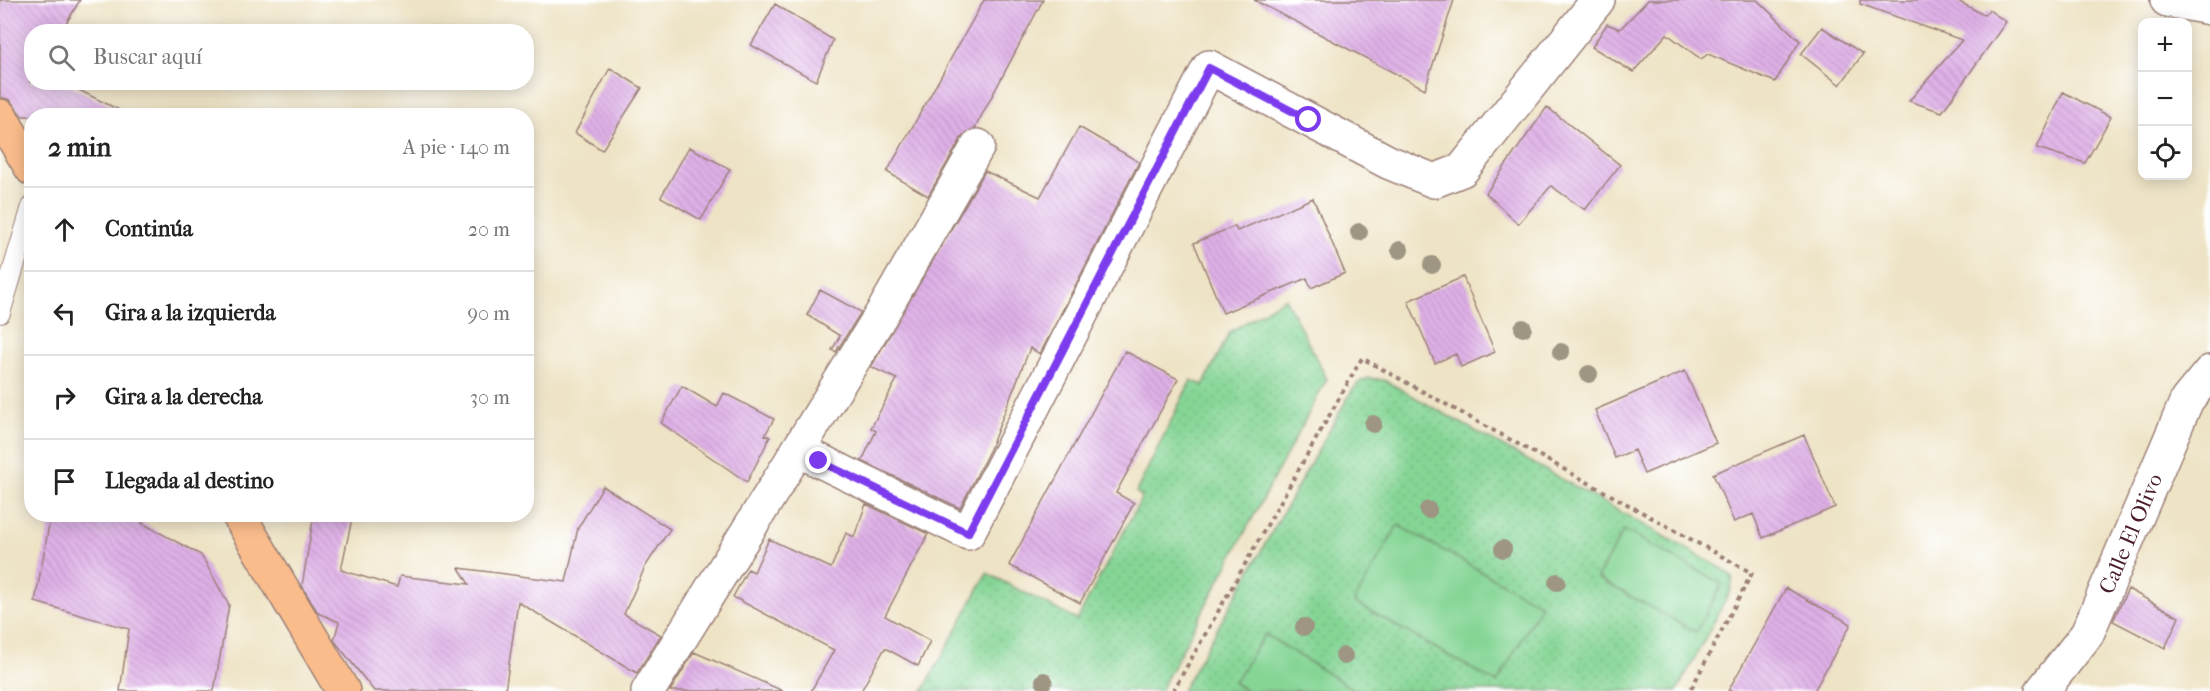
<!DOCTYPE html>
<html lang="es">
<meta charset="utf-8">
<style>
:root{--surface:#fff;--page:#f6f6f6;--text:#222;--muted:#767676;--line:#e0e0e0}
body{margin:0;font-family:"IM FELL French Canon",serif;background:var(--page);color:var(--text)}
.controls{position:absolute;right:18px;top:18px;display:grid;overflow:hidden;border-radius:12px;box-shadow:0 3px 15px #0003}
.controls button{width:54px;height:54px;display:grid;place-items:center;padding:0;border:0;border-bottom:2px solid var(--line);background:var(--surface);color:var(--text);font:30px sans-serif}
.stop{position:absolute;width:18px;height:18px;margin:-14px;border:4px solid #7c3aed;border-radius:50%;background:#fff}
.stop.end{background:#7c3aed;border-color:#fff;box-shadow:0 2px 6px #0008}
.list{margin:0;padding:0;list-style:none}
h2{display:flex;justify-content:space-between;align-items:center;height:78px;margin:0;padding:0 24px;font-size:26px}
h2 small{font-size:20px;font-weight:400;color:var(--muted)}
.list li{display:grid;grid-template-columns:39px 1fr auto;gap:18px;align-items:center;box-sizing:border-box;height:84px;padding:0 24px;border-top:2px solid var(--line)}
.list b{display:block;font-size:22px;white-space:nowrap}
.list em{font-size:20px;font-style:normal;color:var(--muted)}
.icon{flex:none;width:33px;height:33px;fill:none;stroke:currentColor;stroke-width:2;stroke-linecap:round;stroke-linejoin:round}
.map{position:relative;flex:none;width:2210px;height:691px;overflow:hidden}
.search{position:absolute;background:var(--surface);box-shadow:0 3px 15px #0003;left:24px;top:24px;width:510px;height:66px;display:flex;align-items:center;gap:15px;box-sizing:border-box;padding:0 21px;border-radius:24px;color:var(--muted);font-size:22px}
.panel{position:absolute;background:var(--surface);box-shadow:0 3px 15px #0003;left:24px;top:108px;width:510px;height:414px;border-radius:24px}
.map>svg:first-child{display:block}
</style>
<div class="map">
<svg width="2210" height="691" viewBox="0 0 2210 691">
<defs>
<pattern id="grass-dots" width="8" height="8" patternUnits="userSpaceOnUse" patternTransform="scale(1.5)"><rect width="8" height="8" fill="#85d595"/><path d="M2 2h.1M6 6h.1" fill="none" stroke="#74b681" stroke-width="1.8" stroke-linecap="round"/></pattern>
<pattern id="building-back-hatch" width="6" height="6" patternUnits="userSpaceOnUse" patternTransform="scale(1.5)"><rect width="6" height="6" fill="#deb0e7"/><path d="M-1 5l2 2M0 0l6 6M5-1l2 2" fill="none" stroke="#c097c6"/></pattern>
</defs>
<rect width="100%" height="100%" fill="#fff"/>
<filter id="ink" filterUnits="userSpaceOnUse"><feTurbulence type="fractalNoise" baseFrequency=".0167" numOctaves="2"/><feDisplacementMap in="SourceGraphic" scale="12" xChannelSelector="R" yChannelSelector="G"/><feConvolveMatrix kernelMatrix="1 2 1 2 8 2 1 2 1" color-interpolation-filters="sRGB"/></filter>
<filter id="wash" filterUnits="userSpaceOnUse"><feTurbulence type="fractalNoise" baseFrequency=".008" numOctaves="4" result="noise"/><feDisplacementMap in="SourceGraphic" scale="24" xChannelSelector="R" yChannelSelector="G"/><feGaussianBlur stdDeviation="1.35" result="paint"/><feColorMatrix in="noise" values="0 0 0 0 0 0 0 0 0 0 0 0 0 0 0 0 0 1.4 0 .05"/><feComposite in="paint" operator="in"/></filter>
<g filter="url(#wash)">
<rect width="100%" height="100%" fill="#eee3c5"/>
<path fill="url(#grass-dots)" stroke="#687a60" stroke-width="1.5" d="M1285 298 1327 379 1160 691H923L987 573 1077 620 1142 497 1136 492 1191 380 1203 385 1230 332Z
M1369 378 1384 380 1725 570 1733 578 1730 592 1677 691H1182L1351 392 1359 382Z"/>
<path fill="#85d595" stroke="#687a60" stroke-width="1.5" d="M1398 525 1541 605 1497 683 1354 602Z
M1624 530 1722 584 1696 632 1597 578Z
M1265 634 1356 691H1247L1234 683Z"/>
<g id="blocks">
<path fill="url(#building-back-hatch)" d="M0 0H80L61 32H32L30 82H63L131 116H22L10 100 0 97Z
M984 0H1043L975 128 962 137 928 196 887 172Z
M1254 0H1454L1425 89Z
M1648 0H1757L1800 41 1775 82 1708 54 1701 59 1667 34 1633 72 1592 47 1607 24 1620 29Z
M1860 0H1956L1984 15 1989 10 2006 22 1942 112 1909 101 1962 40 1860 4Z
M775 4 833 40 816 81 751 45Z
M1822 27 1863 54 1840 85 1801 54Z
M610 68 642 88 602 150 575 133Z
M2063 92 2111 117 2085 163 2037 148Z
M1547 107 1620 165 1585 210 1551 186 1518 224 1486 193Z
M1079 127 1139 162 1040 354 1030 348 990 449 960 508 862 461 876 431 871 428 897 379 871 367 985 171 1040 197Z
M689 147 730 169 701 220 661 197Z
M1313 198 1345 273 1311 288 1307 278 1223 313 1194 243 1235 226 1237 231Z
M1463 277 1495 352 1461 367 1456 354 1435 363 1408 301Z
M820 290 861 312 836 352 832 350 840 336 807 315Z
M1125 351 1178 379 1116 493 1134 503 1080 603 1009 565Z
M1685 371 1716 443 1644 474 1634 450 1615 458 1595 410Z
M682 386 717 407 724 393 774 419 765 435 770 437 747 482 661 423Z
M1804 435 1835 507 1763 538 1753 514 1734 522 1713 474Z
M603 486 670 529 645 567 624 614 661 635 637 673 518 602 505 691H374L334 640 339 622 318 613 302 586 314 514H353L341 570 397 587 400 576 469 584 459 568 566 582 578 528Z
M866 504 928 534 885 616 930 641 918 666 885 648 861 691H811L834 650 733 597 748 569 754 572 769 539 831 568 846 533 854 537Z
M51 514H142V523L201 555 229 605 214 691H120L129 629 35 602Z
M1786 588 1851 624 1814 691H1728Z
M2128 589 2179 617 2165 648 2113 621Z
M694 652 783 691H670Z"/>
</g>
</g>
<g filter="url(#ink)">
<use href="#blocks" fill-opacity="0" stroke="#9c8178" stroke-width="1.5"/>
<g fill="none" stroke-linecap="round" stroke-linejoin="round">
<g stroke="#9c8178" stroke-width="22">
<path id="service" d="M0 313 32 207"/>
</g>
<g stroke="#9c8178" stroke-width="36">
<g id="minor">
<path d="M2167 0 2210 8"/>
<path d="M798 450 884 310 978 146"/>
<path d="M648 691 798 450 968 533 1209 67 1388 162 1434 181 1462 170 1598 0"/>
<path id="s1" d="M2042 691 2087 634 2187 400 2210 372"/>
</g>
</g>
<g stroke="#9c8178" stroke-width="36">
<path id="primary" d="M0 116 32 169
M238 514 343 691"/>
</g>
<path stroke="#9c8178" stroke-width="4" stroke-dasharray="4.5 4.5" stroke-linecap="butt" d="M1173 691 1362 358 1752 573 1690 691"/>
<use href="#service" stroke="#fff" stroke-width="20"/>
<use href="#minor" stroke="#fff" stroke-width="33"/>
<use href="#primary" stroke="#fabc8b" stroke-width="33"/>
</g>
<g fill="#9e9582">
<circle cx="1359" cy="232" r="9"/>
<circle cx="1400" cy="250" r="9"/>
<circle cx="1432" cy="265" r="9"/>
<circle cx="1523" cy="328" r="9"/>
<circle cx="1561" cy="352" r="9"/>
<circle cx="1589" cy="374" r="9"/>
<circle cx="1373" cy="424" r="9"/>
<circle cx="1428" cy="510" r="9"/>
<circle cx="1503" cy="549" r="9"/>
<circle cx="1557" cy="582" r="9"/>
<circle cx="1304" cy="627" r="9"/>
<circle cx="1344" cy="656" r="9"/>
<circle cx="1044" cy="681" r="9"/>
</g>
</g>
<g fill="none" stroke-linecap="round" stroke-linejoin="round" filter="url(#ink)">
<path stroke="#7c3aed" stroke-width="8" d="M819 461 968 533 1209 68 1309 120"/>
</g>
<g text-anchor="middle" stroke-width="6" stroke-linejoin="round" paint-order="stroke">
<g font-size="22" fill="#4a1f2b" stroke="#fff">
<text dy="8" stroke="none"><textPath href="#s1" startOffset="182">Calle El Olivo</textPath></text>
</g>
</g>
</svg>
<div class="controls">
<button>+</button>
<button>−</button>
<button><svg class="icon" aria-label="locate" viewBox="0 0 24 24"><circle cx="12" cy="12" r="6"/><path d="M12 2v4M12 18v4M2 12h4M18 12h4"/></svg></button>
</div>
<div class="stop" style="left:1309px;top:120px"></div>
<div class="stop end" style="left:819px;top:461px"></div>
<div class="search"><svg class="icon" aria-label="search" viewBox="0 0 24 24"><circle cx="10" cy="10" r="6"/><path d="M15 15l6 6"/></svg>Buscar aquí</div>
<section class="panel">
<h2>2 min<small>A pie · 140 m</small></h2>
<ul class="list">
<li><svg class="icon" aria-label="ahead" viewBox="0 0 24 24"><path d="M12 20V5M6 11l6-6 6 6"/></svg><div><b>Continúa</b></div><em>20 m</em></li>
<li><svg class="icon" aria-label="left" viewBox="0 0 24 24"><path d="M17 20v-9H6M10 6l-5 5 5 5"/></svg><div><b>Gira a la izquierda</b></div><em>90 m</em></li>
<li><svg class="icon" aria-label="right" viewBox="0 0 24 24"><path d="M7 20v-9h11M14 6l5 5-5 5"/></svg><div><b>Gira a la derecha</b></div><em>30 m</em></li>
<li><svg class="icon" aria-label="arrive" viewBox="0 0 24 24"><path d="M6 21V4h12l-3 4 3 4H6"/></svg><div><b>Llegada al destino</b></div></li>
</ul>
</section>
</div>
